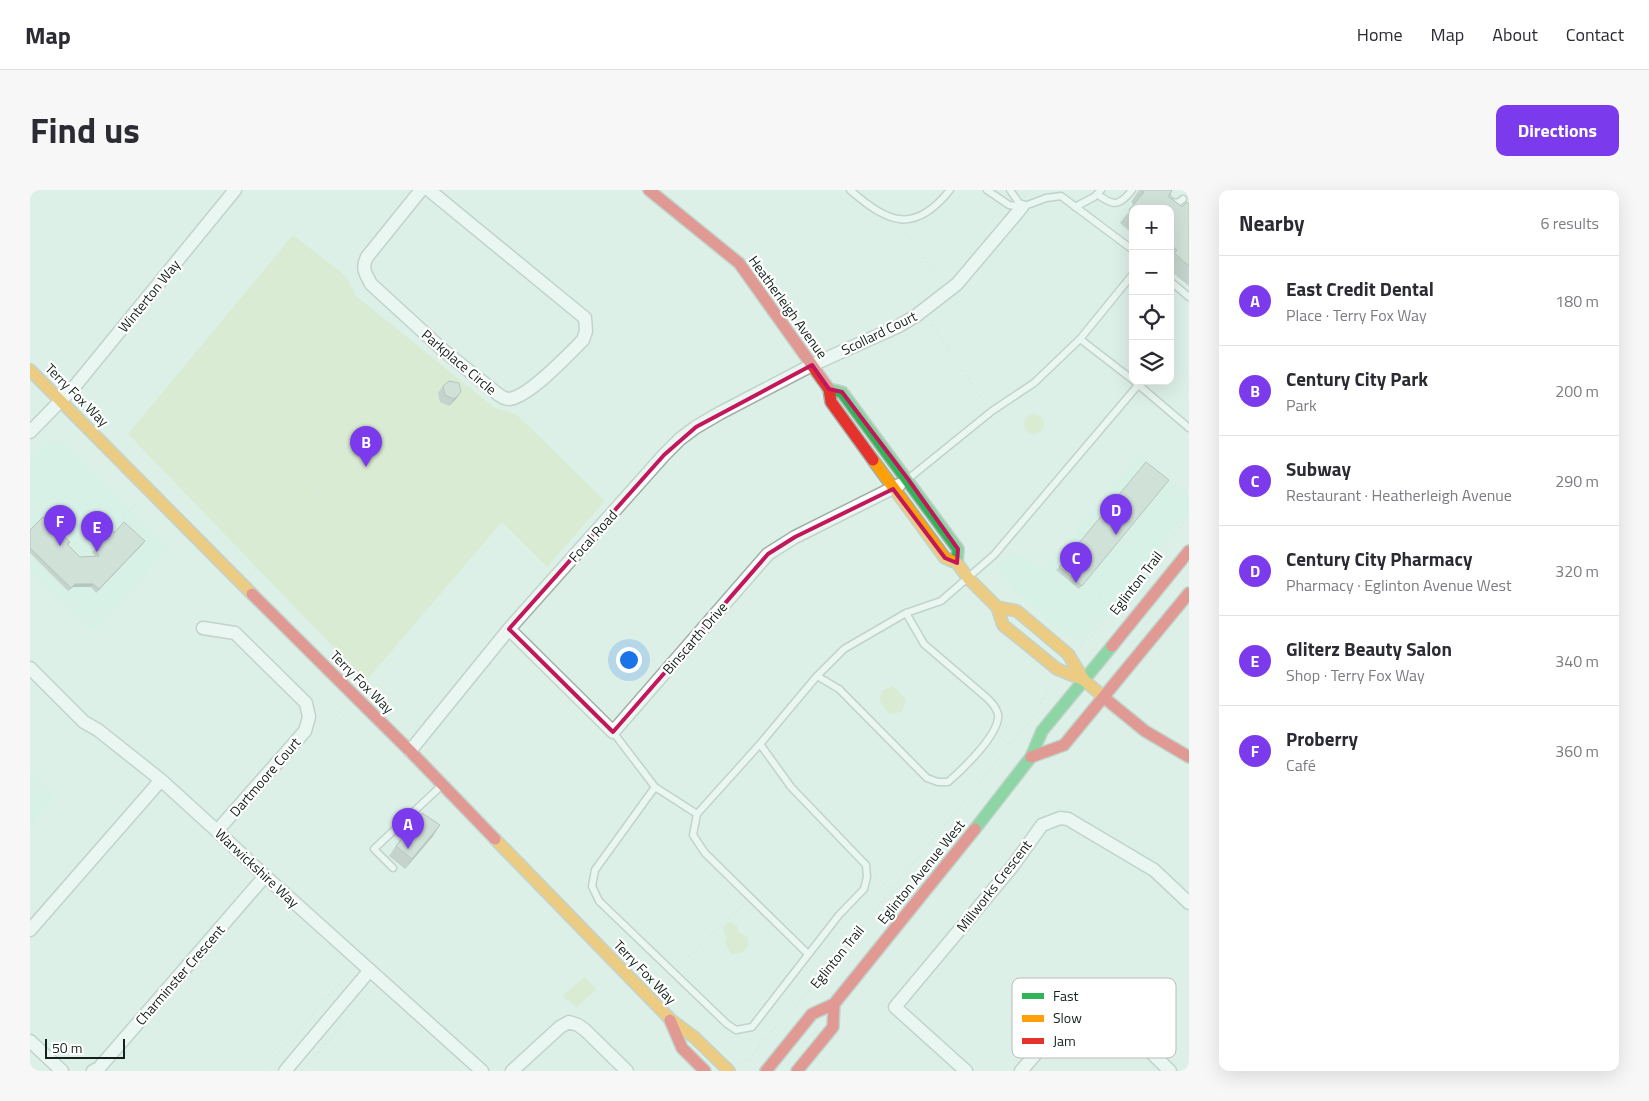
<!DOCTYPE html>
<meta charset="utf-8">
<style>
:root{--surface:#fff;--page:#f7f7f7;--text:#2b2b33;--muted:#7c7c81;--line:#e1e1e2;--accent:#7c3aed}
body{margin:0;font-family:"Titillium Web",sans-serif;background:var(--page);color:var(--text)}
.controls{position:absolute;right:15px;top:15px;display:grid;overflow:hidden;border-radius:10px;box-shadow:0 5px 20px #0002}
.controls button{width:45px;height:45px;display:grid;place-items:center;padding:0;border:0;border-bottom:1px solid var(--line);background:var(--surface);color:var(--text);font:25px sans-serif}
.scale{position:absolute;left:15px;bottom:12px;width:80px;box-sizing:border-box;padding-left:5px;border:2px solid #14211c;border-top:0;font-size:14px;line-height:18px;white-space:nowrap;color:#14211c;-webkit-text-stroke:4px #fff;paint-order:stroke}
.you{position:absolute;left:598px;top:469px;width:18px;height:18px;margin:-12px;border:4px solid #fff;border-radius:50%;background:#1a73e8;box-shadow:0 0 0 8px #1a73e833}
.badge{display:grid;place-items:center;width:32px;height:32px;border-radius:50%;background:var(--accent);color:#fff;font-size:16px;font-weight:700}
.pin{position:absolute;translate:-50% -41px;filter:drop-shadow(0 1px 2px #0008)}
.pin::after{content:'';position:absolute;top:26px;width:18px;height:15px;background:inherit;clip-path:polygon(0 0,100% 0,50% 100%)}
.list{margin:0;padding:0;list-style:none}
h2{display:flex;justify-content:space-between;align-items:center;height:65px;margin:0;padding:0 20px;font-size:21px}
h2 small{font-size:16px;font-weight:400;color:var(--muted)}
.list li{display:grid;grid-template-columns:32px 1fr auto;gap:15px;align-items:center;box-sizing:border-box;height:90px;padding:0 20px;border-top:1px solid var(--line)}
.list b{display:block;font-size:19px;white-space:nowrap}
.list p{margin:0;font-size:16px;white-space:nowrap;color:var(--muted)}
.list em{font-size:16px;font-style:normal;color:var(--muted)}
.icon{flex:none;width:28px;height:28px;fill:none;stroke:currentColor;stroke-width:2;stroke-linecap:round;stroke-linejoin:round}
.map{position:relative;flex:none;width:1159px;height:881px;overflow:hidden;border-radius:10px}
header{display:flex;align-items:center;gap:30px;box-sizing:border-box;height:70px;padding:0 25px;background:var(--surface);border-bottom:1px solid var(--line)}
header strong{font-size:24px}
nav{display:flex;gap:28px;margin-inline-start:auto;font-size:18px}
.intro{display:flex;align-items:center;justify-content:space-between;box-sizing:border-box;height:120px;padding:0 30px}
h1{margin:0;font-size:35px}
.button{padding:12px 22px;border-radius:10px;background:var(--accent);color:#fff;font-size:18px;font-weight:700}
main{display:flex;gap:30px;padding:0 30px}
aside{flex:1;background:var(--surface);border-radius:10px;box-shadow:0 5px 20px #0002}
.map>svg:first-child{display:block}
</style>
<header>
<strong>Map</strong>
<nav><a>Home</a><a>Map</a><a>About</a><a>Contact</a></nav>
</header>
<div class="intro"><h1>Find us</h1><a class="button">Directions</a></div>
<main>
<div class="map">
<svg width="1159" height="881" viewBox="0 0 1159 881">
<rect width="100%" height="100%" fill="#ddf0e8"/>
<path fill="#d1f2e4" d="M19 251 34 252 139 358 63 442 0 378V269Z
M1108 265 1159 307V321L1072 431 1062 440 1052 452 1047 454 987 404 964 377 985 361 993 369 996 367 1013 381Z
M0 580 26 607 0 637Z"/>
<path fill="#d4e5b9" d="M263 45 316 86 326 106 465 218 486 224 575 311 517 377 472 332 336 491 98 244Z
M994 234a10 10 0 1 1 20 0a10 10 0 1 1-20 0Z
M863 496 876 510 872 522 859 524 849 510 853 500Z
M701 732 707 735 708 741 718 748C720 759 712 765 701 764L695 753 697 747 694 744C692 738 695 733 701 732Z
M555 787 566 800 547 817 532 806Z"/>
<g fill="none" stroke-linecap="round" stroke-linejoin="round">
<g stroke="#a0b0a9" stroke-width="9">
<path id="lane" d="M820 0C858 33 884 45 920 0
M957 0 979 15 992 17 1016 8 1031 6 1103 60
M980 0 992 17
M1136 0 1137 8C1142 14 1148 14 1153 9
M1067 4C1083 16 1089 17 1102 0
M1045 17 1064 7 1071 0
M1140 91 1159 107
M1050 149 1103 190
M1104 191 1159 238
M878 289 962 221 1004 193 1050 149 1103 84
M787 486 809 499 897 588 908 592H918C932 580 971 543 968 524 966 517 962 513 957 508L894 454 876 423
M583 542 625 597 667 624
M625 597 565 680 562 696 569 711 697 834 706 840 722 837 809 725 834 699 837 687 836 675 761 597 730 554
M363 678 344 659 411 596
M778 764 675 663 663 645 667 624 730 554 787 486 814 459 876 423 911 411 964 365 1109 194"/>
</g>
<g stroke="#a0b0a9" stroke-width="15">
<path id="street" d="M391 0 337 67C331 79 336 84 341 94L413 160 469 205C472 207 475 209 479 209 499 207 538 165 553 150L556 141 555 128 399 0
M0 242 45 196 205 0
M173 438 205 443 276 513 279 527 275 541 187 641
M479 439 583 542 738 364 765 347 869 295
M0 478 54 532 68 540 131 590 187 641 235 686 452 881
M380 561 479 439 634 265 650 249 666 237 690 223 782 175 869 136 887 125 927 94 992 17
M0 740 131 590
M0 851 32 881
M63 881 69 878 235 686
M255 881 340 780
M482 881 530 837 539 832 548 835 555 840 597 881
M936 881 865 817 982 677 1012 635 1030 628 1038 629 1124 680 1159 713
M991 881 1048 815C1060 811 1066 813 1077 819L1140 881"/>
</g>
<g stroke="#a0b0a9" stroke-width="14">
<path id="fast" d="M799 199 812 202 928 359 927 373
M945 639 1001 567 1012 541 1082 456"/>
</g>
<g stroke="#a0b0a9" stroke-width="14">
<path id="slow" d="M0 180 222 404
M843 270 915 368 927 373 938 388 967 417 973 435 1027 479 1054 490 1077 510
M967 417 987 421 1038 464 1054 490
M465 649 640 829 664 847 699 881"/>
</g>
<g stroke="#a0b0a9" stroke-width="14">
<path id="jam" d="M619 0 709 73 799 199 801 212 843 270
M222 404 380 561 465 649
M1082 456 1159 361
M1077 510 1115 541 1159 567
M1001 567 1034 555 1159 403
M640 830 652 858 675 881
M736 881 782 824 804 814 945 639
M767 881 803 837 804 814"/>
</g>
<path stroke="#d4d9d7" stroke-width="2" stroke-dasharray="1 4" stroke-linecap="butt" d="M995 7 998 0
M876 38V43L911 92
M901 130 914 154 957 215
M406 168C395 185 404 206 408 225
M431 222 442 265H451
M474 235 476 231V220
M288 301 301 306 320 280 334 278 331 247
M94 325 108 311
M221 384 260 347 277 327 301 275 311 261 331 247 417 223 437 222 453 225 485 240 528 272 572 316
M1070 409 1084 421
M1050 456 1075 432 1159 326
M287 540H293L315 516
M970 546 980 554
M845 689 862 700
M551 708 556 702
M648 777 715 713
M777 778 790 788
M687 849 693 841
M711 873 714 870 720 869 741 842 757 828 1006 523 1022 491
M233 881 322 779
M272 881 345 798"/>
<use href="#lane" stroke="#fafdfc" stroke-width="6"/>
<use href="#street" stroke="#fafdfc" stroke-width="12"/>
<use href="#fast" stroke="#30b455" stroke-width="11"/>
<use href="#slow" stroke="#ff9f0a" stroke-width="11"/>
<use href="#jam" stroke="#e5322d" stroke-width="11"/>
</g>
<path fill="#a7b1aa" d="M1109 0H1141L1142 1 1139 6 1152 17 1159 14V96L1140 81V19H1103V44L1090 33 1104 15 1101 12Z
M413 196 426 209 419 216 410 212 408 203Z
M1139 290 1049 399 1026 380 1029 377Z
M0 340 27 342 40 352 38 355 50 367 65 366 62 362 65 359 84 343 115 351 66 403 61 397H43L38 401 0 363Z
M376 641 403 646 375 679 359 666Z"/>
<path fill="#88908b" d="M431 202 426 209 419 216 424 209Z
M115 351 112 355 66 403 69 399Z
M45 394H63L61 397H43L38 401Z
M410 635 403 646 375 679 382 669Z"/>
<path fill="#c2cec6" stroke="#88908b" d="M1111 0H1141L1142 1 1138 6 1152 17 1157 12 1159 14V76L1144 63 1147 60 1140 54V19H1103V23L1099 20 1114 2Z
M419 191 429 193 431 202 424 209 415 205 413 196Z
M1116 272 1139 290 1052 396 1029 377Z
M13 327 27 342 28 341 40 352 37 354 50 367 69 366 65 359 83 341 84 343 94 332 115 351 69 399 63 394H45L41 398 0 358V340Z
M392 623 410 635 382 669 366 656 377 643 376 641Z"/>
<path d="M0 0H1159V881H0ZM782 175 799 199 812 202 878 289 928 359 927 373 915 368 863 299 765 347 738 364 583 542 479 439 634 265 666 237Z" fill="#ddf0e8" fill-opacity=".55" fill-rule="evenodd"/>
<path fill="none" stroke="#c2185b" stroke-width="4" stroke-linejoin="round" d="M782 175 799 199 812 202 878 289 928 359 927 373 915 368 863 299 765 347 738 364 583 542 479 439 634 265 666 237Z"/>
<g text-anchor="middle" stroke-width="4.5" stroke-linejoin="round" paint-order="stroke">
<g font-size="14" fill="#14211c" stroke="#fff">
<text transform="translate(119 106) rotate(-51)" y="5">Winterton Way</text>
<text transform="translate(758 117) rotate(54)" y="5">Heatherleigh Avenue</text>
<text transform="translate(849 143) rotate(-26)" y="5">Scollard Court</text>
<text transform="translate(429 172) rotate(40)" y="5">Parkplace Circle</text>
<text transform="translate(47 205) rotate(45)" y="5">Terry Fox Way</text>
<text transform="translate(563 346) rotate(-48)" y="5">Focal Road</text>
<text transform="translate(1106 393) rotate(-52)" y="5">Eglinton Trail</text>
<text transform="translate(665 448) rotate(-49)" y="5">Binscarth Drive</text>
<text transform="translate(332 492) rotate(45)" y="5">Terry Fox Way</text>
<text transform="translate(235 587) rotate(-49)" y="5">Dartmoore Court</text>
<text transform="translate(227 678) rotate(43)" y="5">Warwickshire Way</text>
<text transform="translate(891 682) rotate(-51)" y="5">Eglinton Avenue West</text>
<text transform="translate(964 696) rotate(-52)" y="5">Millworks Crescent</text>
<text transform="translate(807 767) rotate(-51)" y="5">Eglinton Trail</text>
<text transform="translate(615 782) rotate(46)" y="5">Terry Fox Way</text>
<text transform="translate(150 785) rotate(-49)" y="5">Charminster Crescent</text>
</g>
</g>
<rect x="982" y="788" width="164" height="80" rx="8" fill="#fff" stroke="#b8bcbb" stroke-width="1"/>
<rect x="992" y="803" width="22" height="6" fill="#30b455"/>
<rect x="992" y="825" width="22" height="7" fill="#ff9f0a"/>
<rect x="992" y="848" width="22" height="6" fill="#e5322d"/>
<g font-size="14" fill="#14211c">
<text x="1023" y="811">Fast</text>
<text x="1023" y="833">Slow</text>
<text x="1023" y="856">Jam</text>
</g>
</svg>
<div class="controls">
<button>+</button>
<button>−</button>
<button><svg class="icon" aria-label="locate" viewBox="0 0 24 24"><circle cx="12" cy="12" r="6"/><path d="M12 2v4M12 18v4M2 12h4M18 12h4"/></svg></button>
<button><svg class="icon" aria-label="layers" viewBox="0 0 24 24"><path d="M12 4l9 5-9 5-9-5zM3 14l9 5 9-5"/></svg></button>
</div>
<div class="scale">50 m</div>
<div class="you"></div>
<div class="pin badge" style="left:378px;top:659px">A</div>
<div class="pin badge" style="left:336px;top:277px">B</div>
<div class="pin badge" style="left:1046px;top:393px">C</div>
<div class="pin badge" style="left:1086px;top:345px">D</div>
<div class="pin badge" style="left:67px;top:362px">E</div>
<div class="pin badge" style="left:30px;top:356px">F</div>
</div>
<aside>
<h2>Nearby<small>6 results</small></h2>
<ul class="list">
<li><span class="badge">A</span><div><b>East Credit Dental</b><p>Place · Terry Fox Way</p></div><em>180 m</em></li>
<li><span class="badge">B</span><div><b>Century City Park</b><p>Park</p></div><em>200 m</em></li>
<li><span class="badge">C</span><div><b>Subway</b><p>Restaurant · Heatherleigh Avenue</p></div><em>290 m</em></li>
<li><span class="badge">D</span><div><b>Century City Pharmacy</b><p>Pharmacy · Eglinton Avenue West</p></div><em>320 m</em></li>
<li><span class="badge">E</span><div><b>Gliterz Beauty Salon</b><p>Shop · Terry Fox Way</p></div><em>340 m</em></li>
<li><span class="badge">F</span><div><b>Proberry</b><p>Café</p></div><em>360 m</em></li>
</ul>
</aside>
</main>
